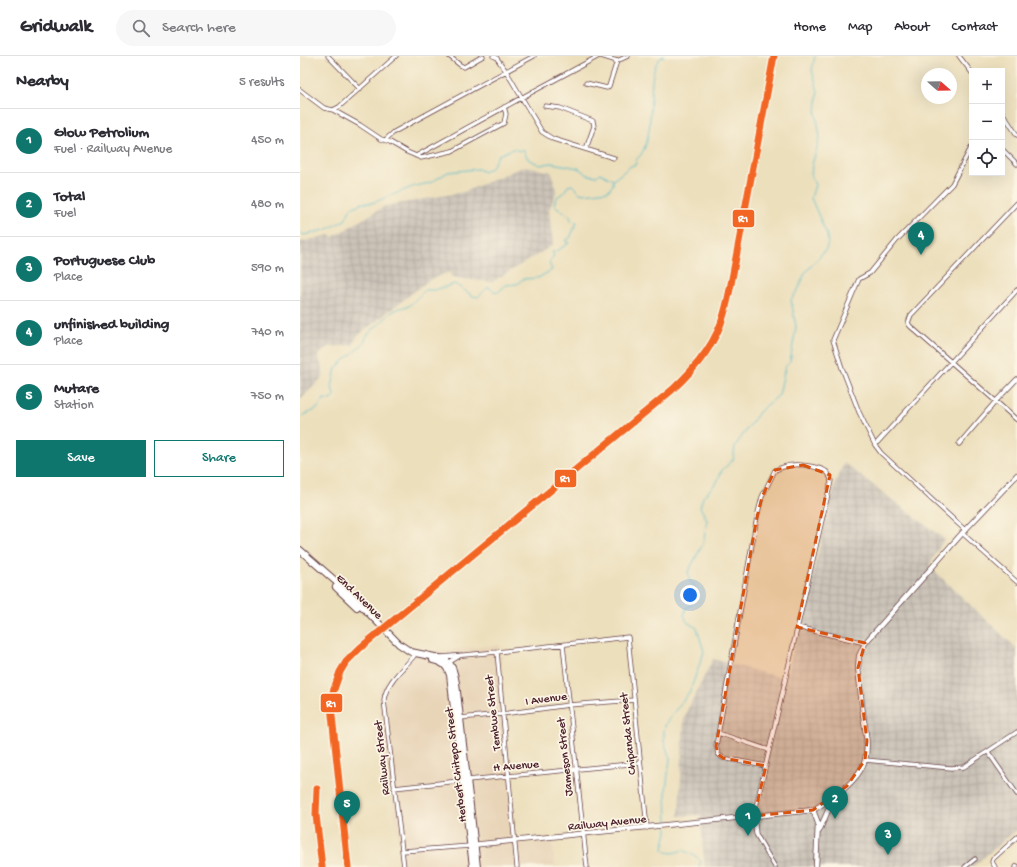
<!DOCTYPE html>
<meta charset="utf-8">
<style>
:root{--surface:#fff;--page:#f7f7f7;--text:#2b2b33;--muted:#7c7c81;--line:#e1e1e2;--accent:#0f766e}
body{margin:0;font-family:"Gochi Hand",sans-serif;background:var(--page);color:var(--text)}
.controls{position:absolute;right:12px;top:12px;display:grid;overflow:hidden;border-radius:0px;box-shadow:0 4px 16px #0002}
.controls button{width:36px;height:36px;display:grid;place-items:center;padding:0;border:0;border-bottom:1px solid var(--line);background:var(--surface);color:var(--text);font:20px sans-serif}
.compass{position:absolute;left:621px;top:12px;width:36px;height:36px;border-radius:50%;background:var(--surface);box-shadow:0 4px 16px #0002;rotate:110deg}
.you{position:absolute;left:390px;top:539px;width:14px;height:14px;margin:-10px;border:3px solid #fff;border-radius:50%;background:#1a73e8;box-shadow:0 0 0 6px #1a73e833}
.badge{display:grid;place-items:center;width:26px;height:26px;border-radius:50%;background:var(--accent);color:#fff;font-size:13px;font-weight:700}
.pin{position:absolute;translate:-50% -33px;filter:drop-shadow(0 1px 2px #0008)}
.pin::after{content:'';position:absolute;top:21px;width:14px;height:12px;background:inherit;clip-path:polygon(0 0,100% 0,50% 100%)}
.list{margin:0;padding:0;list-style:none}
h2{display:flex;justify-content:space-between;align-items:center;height:52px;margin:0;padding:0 16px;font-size:17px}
h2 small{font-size:13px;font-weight:400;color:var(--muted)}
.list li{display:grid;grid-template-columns:26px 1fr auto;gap:12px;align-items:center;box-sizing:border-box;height:64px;padding:0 16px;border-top:1px solid var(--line)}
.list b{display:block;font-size:15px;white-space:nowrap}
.list p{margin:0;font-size:13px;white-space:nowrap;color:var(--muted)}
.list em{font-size:13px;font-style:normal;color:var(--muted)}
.actions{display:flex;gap:8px;padding:12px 16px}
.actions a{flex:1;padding:9px 0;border:1px solid var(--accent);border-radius:0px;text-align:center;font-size:14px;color:var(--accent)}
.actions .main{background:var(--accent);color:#fff}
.icon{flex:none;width:22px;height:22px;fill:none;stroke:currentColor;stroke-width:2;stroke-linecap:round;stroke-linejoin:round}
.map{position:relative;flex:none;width:717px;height:811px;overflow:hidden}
header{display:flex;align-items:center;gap:24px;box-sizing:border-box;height:56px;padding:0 20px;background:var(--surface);border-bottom:1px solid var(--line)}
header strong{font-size:19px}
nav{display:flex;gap:22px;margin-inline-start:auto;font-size:14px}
.search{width:280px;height:36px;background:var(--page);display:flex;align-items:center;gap:10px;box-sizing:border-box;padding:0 14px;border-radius:22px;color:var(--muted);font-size:15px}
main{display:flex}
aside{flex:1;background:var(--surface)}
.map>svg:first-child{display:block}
</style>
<header>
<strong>Gridwalk</strong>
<div class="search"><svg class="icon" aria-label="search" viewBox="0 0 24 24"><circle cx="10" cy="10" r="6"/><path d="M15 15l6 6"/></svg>Search here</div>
<nav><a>Home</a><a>Map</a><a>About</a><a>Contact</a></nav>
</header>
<main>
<aside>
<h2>Nearby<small>5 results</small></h2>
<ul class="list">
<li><span class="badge">1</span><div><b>Glow Petrolium</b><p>Fuel · Railway Avenue</p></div><em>450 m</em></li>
<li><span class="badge">2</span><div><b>Total</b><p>Fuel</p></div><em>480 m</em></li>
<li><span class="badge">3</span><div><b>Portuguese Club</b><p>Place</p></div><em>590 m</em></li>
<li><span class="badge">4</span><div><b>unfinished building</b><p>Place</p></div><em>740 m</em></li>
<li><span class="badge">5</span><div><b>Mutare</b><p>Station</p></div><em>750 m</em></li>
</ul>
<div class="actions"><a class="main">Save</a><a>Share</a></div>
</aside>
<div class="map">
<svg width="717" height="811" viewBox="0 0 717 811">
<defs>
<pattern id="industrial-grid" width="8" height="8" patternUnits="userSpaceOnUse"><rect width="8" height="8" fill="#cbc3b8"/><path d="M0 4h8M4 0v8" fill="none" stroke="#b0a79e"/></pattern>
</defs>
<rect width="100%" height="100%" fill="#fcf5e5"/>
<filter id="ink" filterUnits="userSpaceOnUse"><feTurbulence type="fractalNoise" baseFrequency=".025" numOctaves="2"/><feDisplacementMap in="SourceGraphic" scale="8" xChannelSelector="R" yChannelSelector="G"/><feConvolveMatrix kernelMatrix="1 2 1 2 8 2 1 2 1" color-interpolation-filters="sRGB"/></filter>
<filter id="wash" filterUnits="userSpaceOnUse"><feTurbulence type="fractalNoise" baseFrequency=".012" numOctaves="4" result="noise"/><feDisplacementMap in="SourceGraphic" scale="16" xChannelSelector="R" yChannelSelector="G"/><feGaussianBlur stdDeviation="0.9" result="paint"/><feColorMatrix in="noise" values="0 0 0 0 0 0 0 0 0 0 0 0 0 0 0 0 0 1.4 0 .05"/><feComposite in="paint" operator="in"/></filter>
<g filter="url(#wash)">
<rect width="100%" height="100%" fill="#ecdfbc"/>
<path fill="#e8d4b7" d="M200 589 215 788 252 786 255 811H102L79 650V633L116 597Z"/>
<path fill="url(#industrial-grid)" d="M225 110 251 116 257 134 249 154 253 189 192 226 153 222 149 216 129 224 57 280 53 289 29 291 18 299 24 320 0 344V186L30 179 33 181 85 150 164 136Z
M544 407 644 483 629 510 717 593V774L672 811H405L400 759 379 760 384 661 413 603 486 623 536 425Z"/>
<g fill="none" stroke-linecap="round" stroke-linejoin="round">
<path stroke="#50bbcb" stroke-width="1" d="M0 176 4 179 28 173 45 164 51 152 63 147H72L115 130 130 127 148 116 178 113 184 116 192 111 198 99 213 93 220 95 223 93 228 103 240 109 251 107 263 109 278 112 288 119 297 120 300 117 313 124 331 110 336 108V104C362 83 340 8 364 0
M0 362 4 359 17 353 24 343 31 344 34 339 32 331 36 312 63 288 68 278 92 256 100 252 109 250 125 234H134L155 228 173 240 178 241 188 231 197 237 206 229 217 228 223 223 238 222 252 214 249 207 254 199 252 196 258 194 269 187 265 185 270 182 277 166 271 165 270 160 254 149 256 142 264 136 268 130 272 129 280 137 284 138 308 135 313 129V124
M367 768 366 734 370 703 364 685V674L366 667 390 635 404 596 397 572 387 566 384 559 386 552 392 548 396 540V532L389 524 388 516 403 488 405 477 407 464 400 451 403 441 417 426 422 414 433 404 435 390 460 355 479 339 485 311 490 306 496 271 491 244 499 232 505 217 526 193 528 186 527 179 511 142 515 129 511 120 512 109 520 81 516 57 518 35 512 14 515 0
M367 771V776L363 793C369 799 374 797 383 794L397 801 401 805 399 811"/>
</g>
</g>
<g filter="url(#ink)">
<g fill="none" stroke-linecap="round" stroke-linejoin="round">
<g stroke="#623c41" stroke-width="5">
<path id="street" d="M28 0 60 33
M149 0 160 9 164 11 183 0
M193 0 196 1 206 15 242 76 253 83 314 102
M301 0 317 5
M659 0 672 17
M286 27 307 32 309 30 317 5 328 0
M0 34 24 52 33 54 39 51 96 0
M245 50 260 52 293 65 294 70 286 93
M33 54 60 69 81 83 90 86 107 96 121 102 152 95 204 67 206 58 204 51
M702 56 717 79
M85 84 94 76 234 0
M702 93 717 108
M116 100 221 42 299 0
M717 147 611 259 608 267 610 270 717 364
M659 388 696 345 717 323
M575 389 717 234
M665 474 581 397 575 389 559 356 542 312 533 284 559 223 570 217 597 184 652 128 672 90
M662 477 717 526
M497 571 565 587
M263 589 287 811
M197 596 217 811
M142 601 197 596 328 581 347 772
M148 607 161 599
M160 662 202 658 269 649 334 644
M418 677 469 694
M688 696 717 738
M565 704 651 712 664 711 717 676
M466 710 423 702 418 698 416 690 457 461 462 441 475 414C481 412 487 409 493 409 501 408 521 411 527 416 530 419 530 421 531 425L454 760 456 778 475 811
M94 732 168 724 340 707
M103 795 170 790
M104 811 84 644C86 626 103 613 114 600
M665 811 675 803
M695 811 692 806 693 803 717 781
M716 811 717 810"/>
</g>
<g stroke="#623c41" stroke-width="6">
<path id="secondary" d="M513 754 518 767 516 811
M519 775 534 741
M172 789 513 754C531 743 559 726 565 704 569 689 565 673 563 658 561 643 560 628 558 612L559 600 565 587 665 474 717 419"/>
</g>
<g stroke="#623c41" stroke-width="8">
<path id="highway" d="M0 494 48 536 99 588 111 596 144 603C153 608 154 617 156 627L177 811
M36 531 57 551
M133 604C143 606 147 610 150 619L173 811"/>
</g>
<use href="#street" stroke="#fff" stroke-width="3.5"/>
<use href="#secondary" stroke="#fff" stroke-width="4.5"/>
<use href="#highway" stroke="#fff" stroke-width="6"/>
<g stroke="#4a1f2b" stroke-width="2.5">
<path id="rail" d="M17 733 16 759 22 811
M48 811 31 664 32 639 40 616 46 606 60 592 111 549"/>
</g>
<use href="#rail" stroke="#fcf5e5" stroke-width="1" stroke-dasharray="3" stroke-linecap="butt"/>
<g stroke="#fcf5e5" stroke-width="10">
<path id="rail-1" d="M17 733 16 759 22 811
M48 811 31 650 32 639 40 616 46 606 60 592 372 334C395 313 416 288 424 258 427 248 429 238 431 228L474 0"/>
</g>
<use href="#rail-1" stroke="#f26522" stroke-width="7"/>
</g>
</g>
<path fill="#d8530f" fill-opacity="0.2" stroke="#d8530f" stroke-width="3" stroke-dasharray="8 5" stroke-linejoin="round" d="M503 409 530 419 497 571 565 587 558 612 567 685 565 704 547 730 513 754 454 760 466 710 423 702 418 698 416 690 457 461 462 441 475 414Z"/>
<g text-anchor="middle" stroke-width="3.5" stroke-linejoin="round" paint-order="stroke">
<g font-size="12" fill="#4a1f2b" stroke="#fcf5e5">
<text transform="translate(60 540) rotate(44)" y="4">End Avenue</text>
<text transform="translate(246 642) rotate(-8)" y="4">I Avenue</text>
<text transform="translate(192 657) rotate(-96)" y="4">Tembwe Street</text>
<text transform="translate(327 678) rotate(-96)" y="4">Chipanda Street</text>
<text transform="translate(264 701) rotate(-96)" y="4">Jameson Street</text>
<text transform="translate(81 702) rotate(-96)" y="4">Railway Street</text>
<text transform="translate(155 709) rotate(-97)" y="4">Herbert Chitepo Street</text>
<text transform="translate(216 709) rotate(-5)" y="4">H Avenue</text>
<text transform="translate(307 766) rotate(-6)" y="4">Railway Avenue</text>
</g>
</g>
<g stroke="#fcf5e5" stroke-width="1.5">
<rect x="432" y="153" width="23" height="19" rx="4" fill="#f26522"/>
<rect x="254" y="413" width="23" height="19" rx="4" fill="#f26522"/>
<rect x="20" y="637" width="23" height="20" rx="4" fill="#f26522"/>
</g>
<g font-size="11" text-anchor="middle" font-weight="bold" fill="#fff">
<text x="443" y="166">R1</text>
<text x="265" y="426">R1</text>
<text x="31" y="651">R1</text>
</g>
</svg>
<div class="controls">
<button>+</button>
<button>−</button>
<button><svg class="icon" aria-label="locate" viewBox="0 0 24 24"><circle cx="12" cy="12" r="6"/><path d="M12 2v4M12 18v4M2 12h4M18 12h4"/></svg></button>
</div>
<svg class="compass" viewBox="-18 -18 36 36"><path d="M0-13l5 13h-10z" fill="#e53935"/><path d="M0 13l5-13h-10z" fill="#7c7c81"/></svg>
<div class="you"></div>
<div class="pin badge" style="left:448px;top:780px">1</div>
<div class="pin badge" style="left:535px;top:763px">2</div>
<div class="pin badge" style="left:588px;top:799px">3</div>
<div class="pin badge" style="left:621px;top:199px">4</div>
<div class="pin badge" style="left:47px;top:768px">5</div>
</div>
</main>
